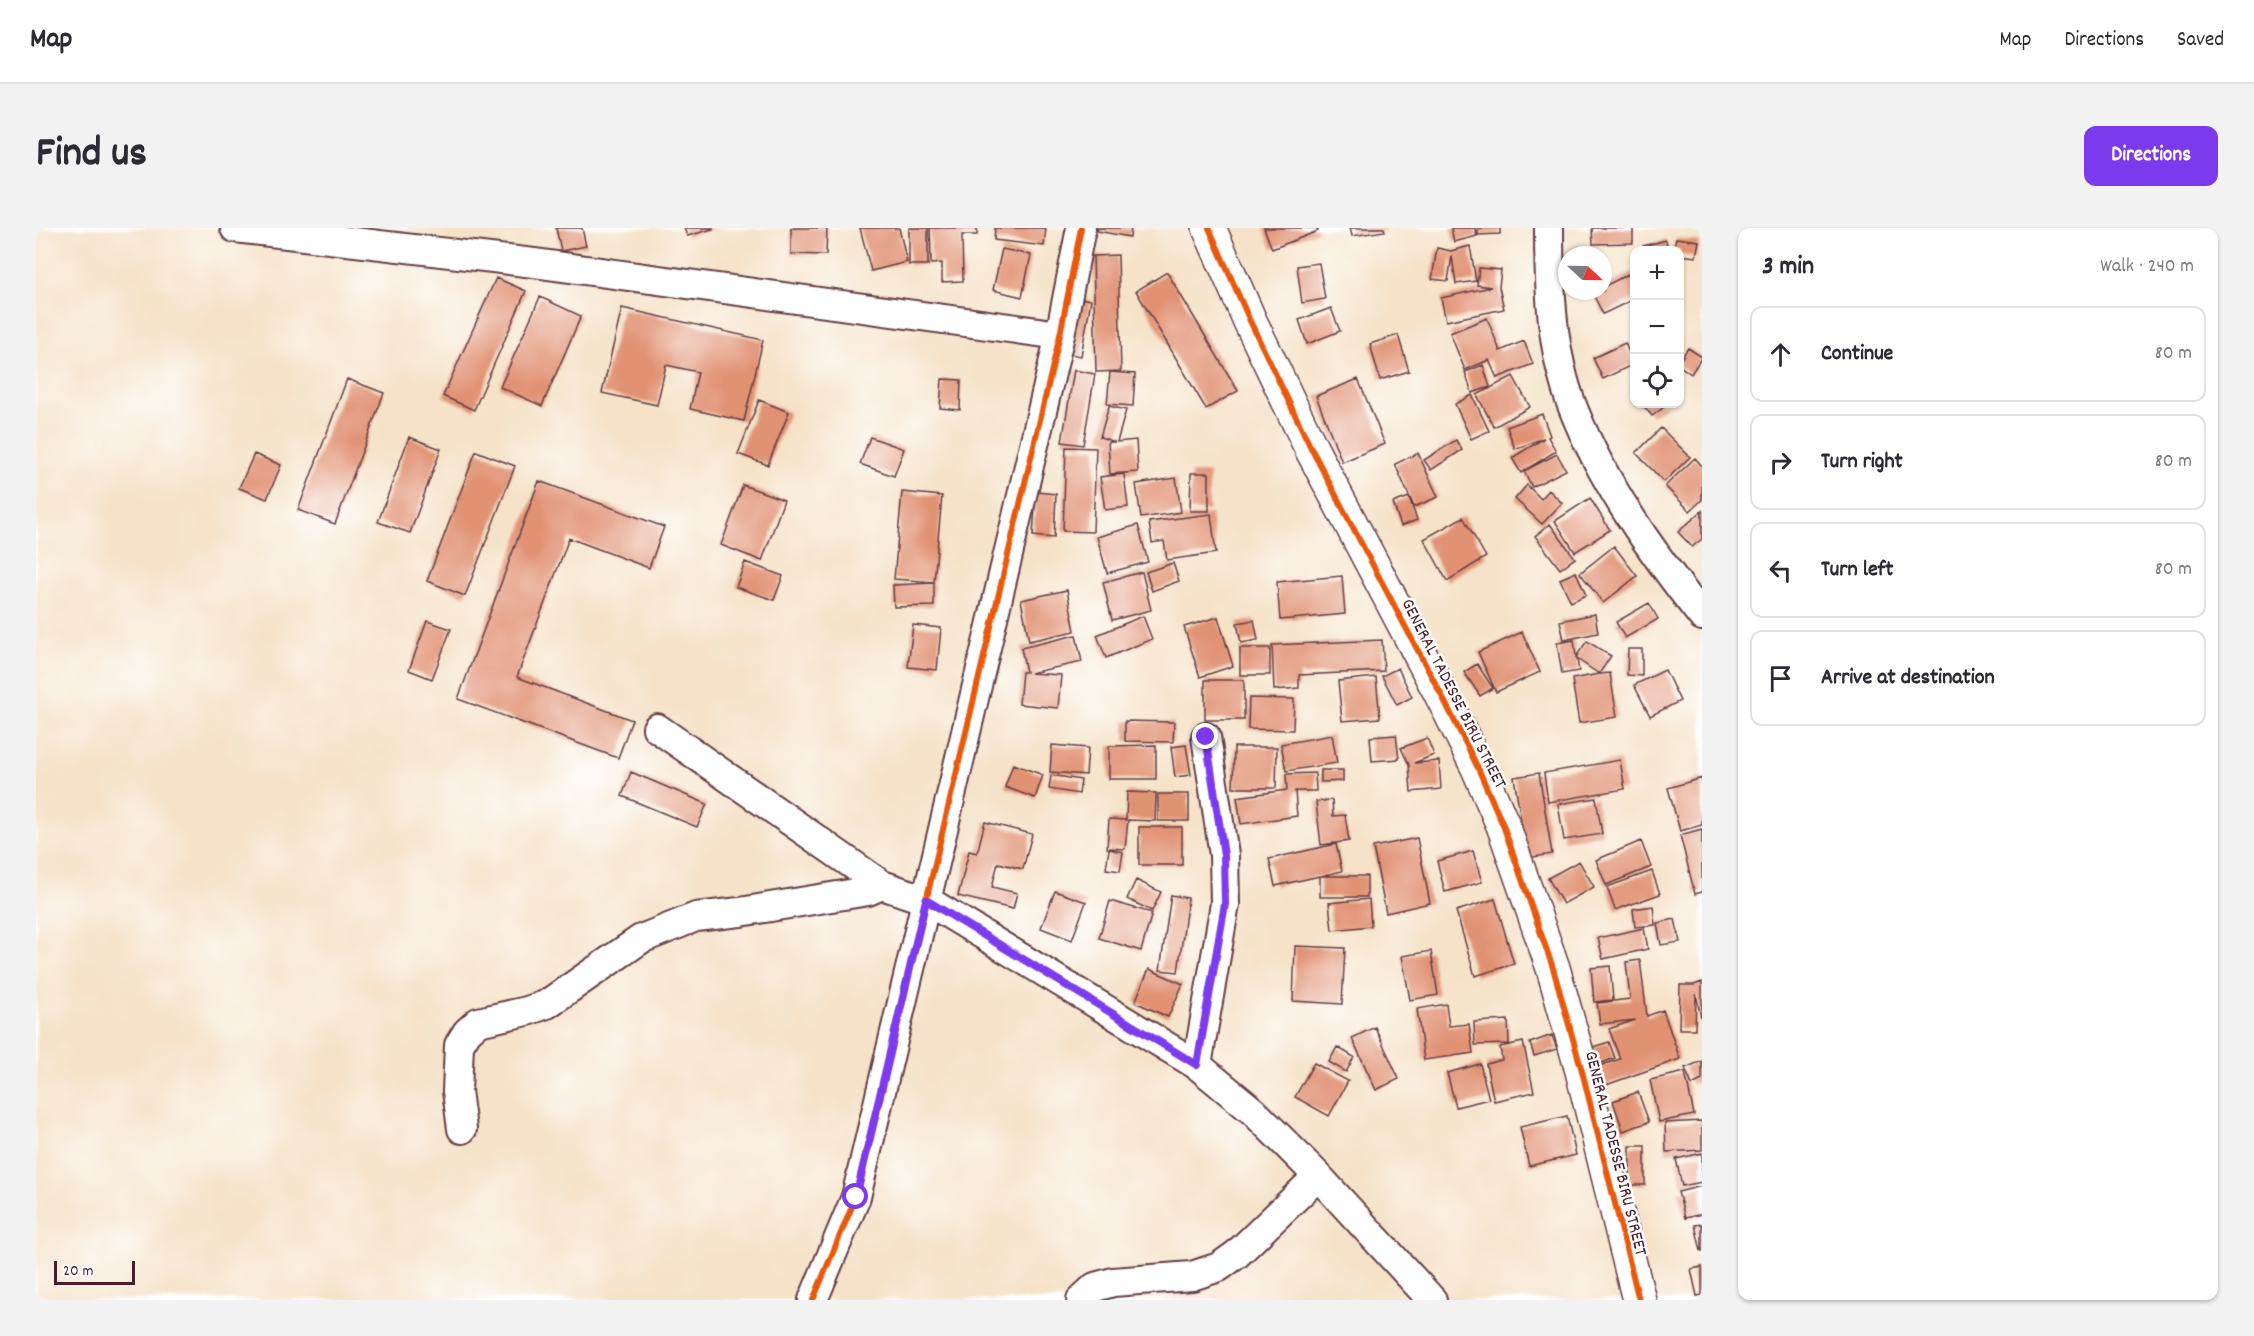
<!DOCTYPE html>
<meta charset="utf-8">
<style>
:root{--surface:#fff;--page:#f2f2f3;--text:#2b2b33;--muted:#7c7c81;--line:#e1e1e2;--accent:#7c3aed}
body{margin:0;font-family:Dekko,sans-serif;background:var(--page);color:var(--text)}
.controls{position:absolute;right:18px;top:18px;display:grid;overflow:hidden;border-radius:12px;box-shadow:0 2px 4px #0004}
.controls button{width:54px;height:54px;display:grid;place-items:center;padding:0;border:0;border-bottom:2px solid var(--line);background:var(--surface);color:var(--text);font:30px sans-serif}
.compass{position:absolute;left:1522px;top:18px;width:54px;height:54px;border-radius:50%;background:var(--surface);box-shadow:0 2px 4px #0004;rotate:112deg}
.scale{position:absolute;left:18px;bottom:15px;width:81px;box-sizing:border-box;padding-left:6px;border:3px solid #4a1f2b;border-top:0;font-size:16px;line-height:21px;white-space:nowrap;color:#4a1f2b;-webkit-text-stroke:4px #fff;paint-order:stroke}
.stop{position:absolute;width:18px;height:18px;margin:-14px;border:4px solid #7c3aed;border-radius:50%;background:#fff}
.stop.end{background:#7c3aed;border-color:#fff;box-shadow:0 2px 6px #0008}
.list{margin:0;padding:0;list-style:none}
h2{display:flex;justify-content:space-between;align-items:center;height:78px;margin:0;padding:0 24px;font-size:26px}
h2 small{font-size:20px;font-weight:400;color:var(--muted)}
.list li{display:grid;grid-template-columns:39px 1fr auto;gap:18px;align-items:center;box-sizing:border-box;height:96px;margin:0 12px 12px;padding:0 12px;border:2px solid var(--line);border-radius:12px}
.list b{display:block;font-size:22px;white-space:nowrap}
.list em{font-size:20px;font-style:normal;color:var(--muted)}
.icon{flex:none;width:33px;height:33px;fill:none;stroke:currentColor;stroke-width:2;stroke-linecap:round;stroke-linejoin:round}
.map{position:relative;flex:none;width:1666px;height:1072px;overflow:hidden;border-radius:12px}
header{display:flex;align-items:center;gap:36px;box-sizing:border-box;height:84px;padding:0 30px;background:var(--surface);border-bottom:2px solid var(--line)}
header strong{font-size:28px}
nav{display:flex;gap:33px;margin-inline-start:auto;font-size:21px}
.intro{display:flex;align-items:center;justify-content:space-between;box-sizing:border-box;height:144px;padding:0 36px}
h1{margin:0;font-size:42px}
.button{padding:15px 27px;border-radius:12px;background:var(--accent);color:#fff;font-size:21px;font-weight:700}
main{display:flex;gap:36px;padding:0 36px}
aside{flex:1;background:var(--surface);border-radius:12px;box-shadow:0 2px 4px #0004}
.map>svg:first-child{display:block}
</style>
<header>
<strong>Map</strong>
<nav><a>Map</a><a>Directions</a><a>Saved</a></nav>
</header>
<div class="intro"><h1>Find us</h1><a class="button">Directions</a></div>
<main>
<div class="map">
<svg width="1666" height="1072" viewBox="0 0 1666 1072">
<rect width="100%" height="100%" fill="#fff"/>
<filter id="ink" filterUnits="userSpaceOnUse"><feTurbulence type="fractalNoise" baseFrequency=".0167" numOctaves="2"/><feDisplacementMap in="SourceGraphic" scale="12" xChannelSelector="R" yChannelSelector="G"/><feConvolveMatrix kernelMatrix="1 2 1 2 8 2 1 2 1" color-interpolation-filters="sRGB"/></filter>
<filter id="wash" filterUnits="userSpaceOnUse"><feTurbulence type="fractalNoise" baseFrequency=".008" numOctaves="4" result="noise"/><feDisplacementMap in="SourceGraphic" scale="24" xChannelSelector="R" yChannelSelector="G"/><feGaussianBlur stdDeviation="1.35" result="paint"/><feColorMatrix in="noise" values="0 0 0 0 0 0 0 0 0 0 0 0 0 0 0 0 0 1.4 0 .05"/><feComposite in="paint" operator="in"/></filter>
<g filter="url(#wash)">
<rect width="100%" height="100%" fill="#f5e2c8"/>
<g id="blocks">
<path fill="#e19273" d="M520 0H546L550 18 525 23Z
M648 0H677V1L651 8Z
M755 0H791L790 27 755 26Z
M824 0H863L871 34 835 43Z
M873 0H892V37H873Z
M894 0H941V7H926L927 53 906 54V35L895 36Z
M959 0H1010L1008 18 958 12Z
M1062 0H1095L1094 9 1061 3Z
M1228 0H1281L1282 3 1236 21Z
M1314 0H1348L1349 3 1316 8Z
M1415 0H1439L1441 8 1418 14Z
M1442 0H1464V6L1442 7Z
M1556 0H1597V15L1557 16Z
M1640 10 1663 13 1660 29 1644 27V22H1637Z
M1630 12 1632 22H1608L1607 18Z
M1434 18 1440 53 1420 56 1416 28 1412 53 1396 51 1401 20 1415 23Z
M966 21 995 27 986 69 957 62Z
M1082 27 1085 143 1060 144 1057 28Z
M1283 35 1289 71 1266 75 1261 38Z
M1443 40 1465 42 1463 59 1468 81 1410 93 1405 70 1455 59 1441 57Z
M1598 43V71L1567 86 1556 64 1567 63V59Z
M1131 44 1202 163 1170 181 1100 63Z
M460 50 490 63 438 182 407 168Z
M504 69 545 88 506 178 464 159Z
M1038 69 1055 72 1045 128 1028 125Z
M586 80 727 112 708 193 654 181 662 144 630 137 621 177 566 165Z
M1295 80 1304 103 1271 116 1263 92Z
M1451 90 1464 123 1488 113 1497 136 1461 150 1453 132 1429 142 1414 105Z
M1362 107 1373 143 1344 152 1334 116Z
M1589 115 1598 136 1567 151 1557 130Z
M1652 120 1666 129 1655 146 1644 138V132Z
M1447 137 1454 159 1436 165 1429 144Z
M1038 142 1059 146 1047 217 1026 214Z
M1074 144 1099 146 1097 178 1071 176Z
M1477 148 1494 179 1458 199 1441 167Z
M311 151 348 165 299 296 262 282Z
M906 151 925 152 924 182 904 180Z
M1322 151 1349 216 1306 234 1280 168Z
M1436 167 1453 203 1435 211 1419 176Z
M723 172 753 184 732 237 702 226Z
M1606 176H1632L1616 188Z
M1073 178 1090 182 1081 214 1100 212 1102 244 1074 246 1072 214H1079L1064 209Z
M1506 186 1514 208 1512 209 1520 223 1485 245 1476 230 1508 210 1479 221 1471 199Z
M1625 200 1654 229 1628 254 1600 225Z
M373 209 405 221 374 305 342 294Z
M834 209 868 221 858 248 824 236Z
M1420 212 1426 222 1395 242 1388 232Z
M1030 219 1060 220 1057 304 1027 303Z
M440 223 479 238 429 368 391 353Z
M1382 225 1402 269 1378 279 1359 236Z
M218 226 245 237 231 271 203 260Z
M1521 226 1530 242 1496 259 1488 243Z
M1659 230 1666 238V272L1654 283 1629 258Z
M1155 245H1173V283H1154Z
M1088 246 1092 279 1069 282 1064 249Z
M1140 250 1145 284 1105 290 1100 256Z
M503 253 628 299 613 340 533 310 481 449 596 492 582 530 422 471Z
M707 257 748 272 726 333 685 317Z
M1491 257 1505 271 1513 262 1526 275 1506 296 1479 271Z
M866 264 906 268 898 354 858 351Z
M1000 264 1020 266 1018 310 997 308Z
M1373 269 1381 292 1365 298 1357 275Z
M1554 270 1574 302 1539 324 1519 293Z
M1666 283V311L1656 319 1642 304Z
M1175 286 1180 325 1131 332 1128 313 1116 315 1113 294Z
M1427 289 1450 329 1411 353 1388 311Z
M1514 296 1539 330 1524 341 1499 308Z
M1102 297 1112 334 1071 345 1061 309Z
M1578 318 1601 348 1567 375 1544 345Z
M709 334 747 348 738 372 700 359Z
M1137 335 1143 353 1116 363 1110 344Z
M1106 344 1115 382 1076 392 1067 354Z
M1540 344 1550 367 1535 374 1524 351Z
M1306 348 1309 386 1244 392 1241 354Z
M898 355V378L858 379 857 357Z
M1031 362 1039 403 993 413 985 372Z
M1613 375 1622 391 1589 410 1580 394Z
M1559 386 1562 405 1528 412 1524 393Z
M1107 388 1116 411 1070 430 1061 407Z
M1182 389 1197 438 1164 449 1148 399Z
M1218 392 1222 412 1205 415 1201 395Z
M391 393 415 401 396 451 373 442Z
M877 397 905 400 901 442 872 439Z
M1486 404 1504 444 1460 464 1442 424Z
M1040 407 1046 434 994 445 1025 447 1022 480 983 476 986 444H990L985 420Z
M1346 412 1348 443 1263 447V460L1238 462 1236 417Z
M1538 412 1540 429 1551 413 1575 428 1563 446 1574 445 1581 489 1543 495 1536 451 1563 446 1541 431 1543 443 1526 446 1521 415Z
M1204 420H1234V447H1204Z
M1592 421H1606V448L1591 447Z
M1441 436 1457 460 1444 468 1428 444Z
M1362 440 1376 469 1361 477 1346 448Z
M1629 442 1644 473 1614 488 1598 457Z
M1340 449 1344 490 1306 493 1302 453Z
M1169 452H1208V492H1169Z
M1213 470 1258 471 1257 502 1212 501Z
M1089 493 1138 494 1137 514 1089 513Z
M1296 507 1301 535 1250 543 1245 516Z
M1360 507 1363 531 1336 533 1334 509Z
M1391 510 1398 527 1378 535 1403 533 1405 561 1375 564 1373 537 1365 520Z
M1016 517 1052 520 1050 547 1014 544Z
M1120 517V551H1073V518Z
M1150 517 1155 547 1139 549 1135 519Z
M1198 519H1241L1240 560H1197Z
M1584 532 1589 561 1512 574 1508 545Z
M977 536 1007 547 999 570 969 559Z
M1285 542H1307V553L1285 554Z
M595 544 671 576 661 599 586 568Z
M1279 545 1280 563H1259L1261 588 1205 596 1201 569 1251 562 1250 546Z
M1503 545 1516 626 1491 630 1478 549Z
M1015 547 1045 552 1043 566 1013 561Z
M1666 550V597L1644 603 1632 560Z
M1091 564 1120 565 1119 593 1092 592 1089 621 1071 620 1073 591 1090 592Z
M1122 566H1153V593H1122Z
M1560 570 1566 606 1528 612 1522 576Z
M1296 572 1297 588 1309 587 1313 613 1285 617 1280 574Z
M949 594 996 606 987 641 962 635 956 659 981 665 977 681 922 668 933 623 941 625Z
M1103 599H1146V637H1103Z
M1666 601V664L1659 666 1644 607Z
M1381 610 1394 675 1350 685 1337 619Z
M1605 613 1615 639 1570 657 1560 632Z
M1300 616 1306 643 1285 648H1331V669H1284V648L1239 658 1233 631Z
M1073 621 1087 624 1084 643 1070 641Z
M1437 623 1446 654 1409 664 1401 633Z
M1543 633 1558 659 1527 676 1512 650Z
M1616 643 1624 666 1579 682 1571 659Z
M1100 652 1125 664 1116 683 1091 671Z
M1019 663 1050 674 1036 712 1005 700Z
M1135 667 1152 670 1142 744 1124 742Z
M1333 671 1335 698 1296 702 1293 675Z
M1459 671 1478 736 1439 748 1420 683Z
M1074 673 1116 685 1105 723 1063 710Z
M1617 678 1619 697 1599 699 1597 681Z
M1639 691 1644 714 1625 717 1621 695Z
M1608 700 1612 721 1567 731 1562 710Z
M1259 718 1309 720 1306 776 1257 773Z
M1395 723 1402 767 1374 772 1366 728Z
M1604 732 1611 788 1627 782 1644 831 1570 857 1563 838 1584 831 1573 801 1599 792 1564 796 1561 775 1594 771 1590 734Z
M1574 738 1577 772 1558 774 1555 740Z
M1113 741 1147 756 1132 789 1099 774Z
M1666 754V794L1660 766 1659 801H1643L1644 757H1658Z
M1410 776 1413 798 1433 796 1437 825 1388 832 1381 781Z
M1472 792 1473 816 1439 817 1438 794Z
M1339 799 1363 851 1340 862 1316 810Z
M1516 807 1521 821 1498 828 1494 815Z
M1487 814 1498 864 1458 873 1450 836 1466 832 1464 819Z
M1573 814 1579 830 1563 836 1557 819Z
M1301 819 1318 829 1310 844 1293 834Z
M1666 833V852L1656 857 1649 840Z
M1278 835 1312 853 1293 888 1259 869Z
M1444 836 1453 871 1420 879 1411 845Z
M1649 844 1658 887 1623 894 1614 852Z
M1602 864 1613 894 1587 903 1577 873Z
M1531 888 1540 927 1493 938 1484 899Z
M1666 893V922L1630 924 1629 895Z
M1594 918H1609V957H1594Z
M1666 925V954L1646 958 1640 931Z
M1666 958V986L1649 990 1642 964Z
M1666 996V1023H1665L1659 997Z
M1666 1039V1067L1661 1068 1655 1041Z"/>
</g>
</g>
<g filter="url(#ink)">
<use href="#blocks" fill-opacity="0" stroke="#643c43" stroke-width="1.5"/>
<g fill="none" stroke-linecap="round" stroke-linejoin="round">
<g stroke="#643c43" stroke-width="32">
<path id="street" d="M199 0 498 35 1024 107
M1513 0C1513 59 1515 124 1537 180 1567 256 1616 324 1666 388
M621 500 846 657 890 672 1161 837 1218 884 1282 948 1396 1072
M1161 837 1189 676 1188 627 1170 509
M426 901 421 863 423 817 431 804 442 794 491 783 511 776 605 711 660 689 704 684 832 663 846 657
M777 1072 820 969 1024 107 1045 0
M1045 1072 1059 1059 1077 1054 1156 1048 1183 1039 1201 1026 1282 948"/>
</g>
<g stroke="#643c43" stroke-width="36">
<path id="secondary" d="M1173 0 1214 93 1276 222 1407 470 1442 540 1467 597 1517 740 1546 843 1603 1072"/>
</g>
<use href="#street" stroke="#fff" stroke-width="28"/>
<use href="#secondary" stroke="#fff" stroke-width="33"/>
<g stroke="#fff" stroke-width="10">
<path id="cycleway" d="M1173 0 1214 93 1276 222 1407 470 1442 540 1467 597 1517 740 1546 843 1603 1072
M777 1072 820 969 1024 107 1045 0"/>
</g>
<use href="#cycleway" stroke="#e8590c" stroke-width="6"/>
</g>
</g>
<g fill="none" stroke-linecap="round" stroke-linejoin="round" filter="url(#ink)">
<path stroke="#7c3aed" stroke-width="8" d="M820 969 890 672 1161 837 1189 676 1188 627 1170 509"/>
</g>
<g text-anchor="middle" stroke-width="5" stroke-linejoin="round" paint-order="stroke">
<g font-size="18" fill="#4a1f2b" stroke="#fff">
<text transform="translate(1419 465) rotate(63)" y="6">GENERAL TADESSE BIRU STREET</text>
<text transform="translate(1581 925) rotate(76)" y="6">GENERAL TADESSE BIRU STREET</text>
</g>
</g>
</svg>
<div class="controls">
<button>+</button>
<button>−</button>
<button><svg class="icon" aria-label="locate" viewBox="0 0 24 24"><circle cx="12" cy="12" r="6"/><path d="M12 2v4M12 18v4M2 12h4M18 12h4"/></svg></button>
</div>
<svg class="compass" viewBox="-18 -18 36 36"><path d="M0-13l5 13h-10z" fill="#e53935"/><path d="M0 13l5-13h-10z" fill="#7c7c81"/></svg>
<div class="scale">20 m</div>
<div class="stop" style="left:820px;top:969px"></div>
<div class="stop end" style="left:1170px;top:509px"></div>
</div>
<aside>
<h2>3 min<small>Walk · 240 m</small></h2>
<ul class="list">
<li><svg class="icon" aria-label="ahead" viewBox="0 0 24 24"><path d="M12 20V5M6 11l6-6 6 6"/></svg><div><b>Continue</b></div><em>80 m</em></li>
<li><svg class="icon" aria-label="right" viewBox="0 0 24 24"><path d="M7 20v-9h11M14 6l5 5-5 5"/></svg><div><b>Turn right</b></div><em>80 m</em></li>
<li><svg class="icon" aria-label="left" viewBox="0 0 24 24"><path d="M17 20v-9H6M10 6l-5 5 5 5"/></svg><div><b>Turn left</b></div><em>80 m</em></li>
<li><svg class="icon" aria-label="arrive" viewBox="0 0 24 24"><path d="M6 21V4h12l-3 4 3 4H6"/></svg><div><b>Arrive at destination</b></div></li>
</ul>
</aside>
</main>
